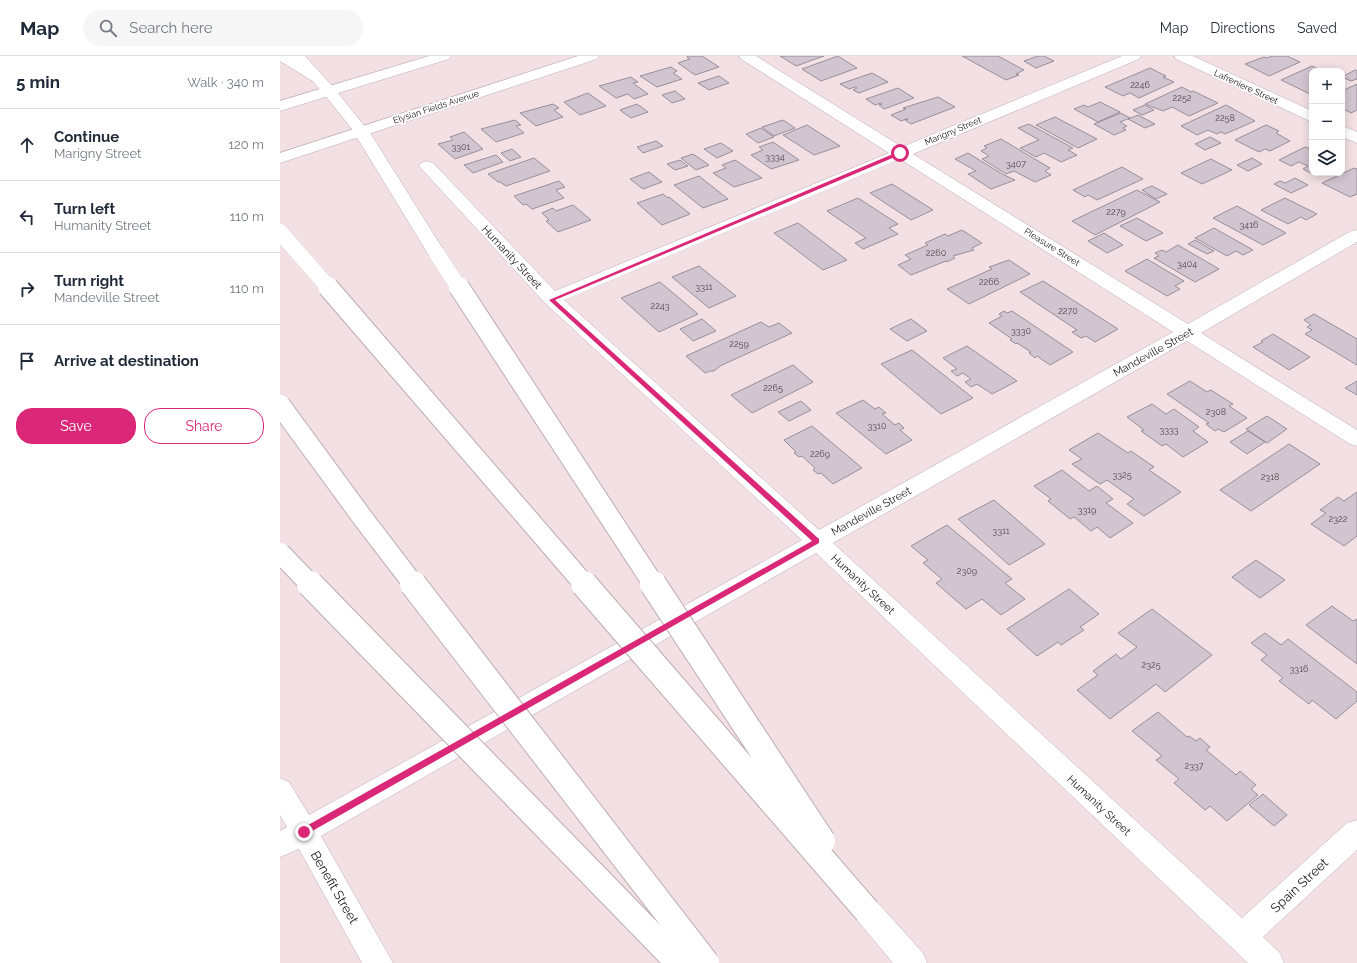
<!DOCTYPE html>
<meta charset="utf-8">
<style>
:root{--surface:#fff;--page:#f6f6f7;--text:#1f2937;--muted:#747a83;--line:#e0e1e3;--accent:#db2777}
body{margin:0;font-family:Raleway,sans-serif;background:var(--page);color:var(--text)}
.controls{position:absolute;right:12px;top:12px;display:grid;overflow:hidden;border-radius:8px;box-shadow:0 2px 10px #0003}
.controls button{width:36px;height:36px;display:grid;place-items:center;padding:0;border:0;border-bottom:1px solid var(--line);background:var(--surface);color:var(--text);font:20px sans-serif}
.stop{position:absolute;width:12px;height:12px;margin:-9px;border:3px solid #db2777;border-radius:50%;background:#fff}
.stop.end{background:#db2777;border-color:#fff;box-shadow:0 1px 4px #0008}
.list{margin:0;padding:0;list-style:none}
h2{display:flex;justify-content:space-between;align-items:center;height:52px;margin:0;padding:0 16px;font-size:17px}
h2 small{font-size:13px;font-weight:400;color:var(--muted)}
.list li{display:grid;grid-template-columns:26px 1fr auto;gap:12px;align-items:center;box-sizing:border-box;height:72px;padding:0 16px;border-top:1px solid var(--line)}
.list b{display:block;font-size:15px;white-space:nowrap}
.list p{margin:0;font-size:13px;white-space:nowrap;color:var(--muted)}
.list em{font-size:13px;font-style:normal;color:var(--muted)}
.actions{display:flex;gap:8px;padding:12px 16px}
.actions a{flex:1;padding:9px 0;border:1px solid var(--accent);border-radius:16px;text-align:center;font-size:14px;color:var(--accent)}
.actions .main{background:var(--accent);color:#fff}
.icon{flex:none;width:22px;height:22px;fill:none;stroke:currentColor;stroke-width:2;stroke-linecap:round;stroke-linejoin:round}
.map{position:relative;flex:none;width:1077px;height:907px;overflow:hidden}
header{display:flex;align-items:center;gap:24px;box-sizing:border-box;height:56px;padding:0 20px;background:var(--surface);border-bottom:1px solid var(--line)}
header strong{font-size:19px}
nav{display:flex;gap:22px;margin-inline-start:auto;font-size:14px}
.search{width:280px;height:36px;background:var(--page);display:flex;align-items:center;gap:10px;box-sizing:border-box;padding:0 14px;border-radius:22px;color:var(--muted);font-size:15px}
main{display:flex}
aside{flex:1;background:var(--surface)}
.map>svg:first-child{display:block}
</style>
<header>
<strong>Map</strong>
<div class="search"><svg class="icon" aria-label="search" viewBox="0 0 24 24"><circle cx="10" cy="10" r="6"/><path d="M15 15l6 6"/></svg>Search here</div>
<nav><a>Map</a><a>Directions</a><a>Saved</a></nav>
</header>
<main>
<aside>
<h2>5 min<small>Walk · 340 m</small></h2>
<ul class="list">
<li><svg class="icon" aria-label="ahead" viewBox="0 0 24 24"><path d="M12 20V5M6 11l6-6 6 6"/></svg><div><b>Continue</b><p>Marigny Street</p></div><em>120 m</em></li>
<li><svg class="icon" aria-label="left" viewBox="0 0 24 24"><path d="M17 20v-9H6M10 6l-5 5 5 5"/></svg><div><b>Turn left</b><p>Humanity Street</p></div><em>110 m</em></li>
<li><svg class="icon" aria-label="right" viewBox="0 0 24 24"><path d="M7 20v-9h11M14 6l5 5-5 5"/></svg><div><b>Turn right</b><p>Mandeville Street</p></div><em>110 m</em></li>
<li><svg class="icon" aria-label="arrive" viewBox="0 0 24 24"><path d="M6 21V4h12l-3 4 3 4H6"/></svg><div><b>Arrive at destination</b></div></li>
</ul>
<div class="actions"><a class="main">Save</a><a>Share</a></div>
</aside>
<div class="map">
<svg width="1077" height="907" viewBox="0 0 1077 907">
<rect width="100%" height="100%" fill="#f2e0e4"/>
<path fill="#d1c5d0" stroke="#9a8e99" d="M422 0 439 11 415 19 398 7 410 3 407 1 408 0Z
M500 0H544L516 10Z
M558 0 577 12 541 25 522 13Z
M682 0H718L744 14 736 18 739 19 726 24Z
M758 0H764L774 5 756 12 744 5Z
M992 0H1007L1020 6 989 20 965 8 984 1 987 2Z
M1032 10 1042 15H1032V37L1030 38 1001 24Z
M391 11 397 15 393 17 402 23 377 31 360 20Z
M870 12 886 20 883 21 894 26 859 42 850 37 843 40 825 31Z
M1075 14 1077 15V23L1071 25 1062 21Z
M592 17 608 26 579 37 573 34 577 32 575 31 569 33 560 28Z
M439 20 449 27 429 34 418 27Z
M351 21 358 26 353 27 368 38 354 43 348 38 336 42 319 30Z
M1077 28V54L1071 57 1062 52V35Z
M902 31 911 36 913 35 938 47 909 60 892 51 883 55 865 48Z
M618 32 634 42 604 53 599 49 602 48 601 47 595 49 586 43Z
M395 35 405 43 392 47 382 39Z
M308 37 326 50 300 59 284 46Z
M658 41 675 51 631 68 625 64 628 63H626L621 65 611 59 626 53 623 52Z
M820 46 840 56 818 66 794 53 804 49 808 51Z
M273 48 279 52 274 54 283 61 256 70 240 57Z
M357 48 368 56 351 62 340 54Z
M865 49 874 54 862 59 853 54Z
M946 49 975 65 945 78 941 76 937 78 928 74 917 79 901 70Z
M841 57 850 62 840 66 847 70 843 72 846 74 834 79 814 68Z
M858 59 875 68 865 72 848 63Z
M775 61 817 83 798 92 756 69Z
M235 64 241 69 236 70 244 77 216 86 201 73Z
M503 64 515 72 494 80 482 71Z
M749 68 793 92 788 94 797 99 781 106 764 97 756 101 740 92 759 84 738 72Z
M527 69 560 90 534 99 503 79Z
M986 69 999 75 996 77 1010 85 990 95 985 93 979 96 955 84Z
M481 72 494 81 478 87 466 78Z
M184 76 203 93 175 103 158 88 173 84 170 81Z
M930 81 941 87 925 94 915 88Z
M721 83 770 112 765 115 771 119 755 126 734 115 726 118 702 103 709 100 701 95 707 92 704 90Z
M376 85 383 90 363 97 357 91Z
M493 86 519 104 491 113 471 99 483 94 479 91Z
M441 87 453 95 437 102 424 93Z
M1025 91 1032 93V117H1038L1035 119 1023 113 1028 110 1019 106 1011 110 999 104Z
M232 93 241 101 230 105 221 97Z
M688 97 722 118 735 124 711 133 688 118 696 115 675 103Z
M413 98 429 109 416 114 401 102Z
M216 99 223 106 193 117 184 109Z
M254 102 270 115 226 130 220 126H218L208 118Z
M972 102 982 108 968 115 957 109Z
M931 103 952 114 922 128 901 117Z
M400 104 408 110 395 114 387 108Z
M455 104 482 122 454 131 433 117 446 112 442 109Z
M842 111 863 123 817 144 808 139 805 141 793 134Z
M1074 112 1077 113V138L1070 141 1042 127Z
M369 116 382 126 363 133 350 123Z
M419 120 448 143 423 152 394 129Z
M1015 122 1028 129 1011 137 994 128 1000 125 1005 127Z
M279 125 285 131 276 134 284 142 252 153 246 148 243 149 234 140Z
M612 128 653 154 631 164 590 137Z
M872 130 887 138 876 143 862 134Z
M857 134 880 146 815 179 792 165Z
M383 138 388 142 389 141 410 158 382 169 357 147Z
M578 142 618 168 609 172 618 178 583 193 575 187 586 182 547 155Z
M1005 142 1037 158 1026 164 1021 161 1008 168 981 154Z
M293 149 311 164 278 176 266 165 269 164 262 157 273 152 276 155Z
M957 150 1006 177 983 189 933 162Z
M857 162 883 177 866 185 840 170Z
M518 167 567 204 543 214 494 177Z
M934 172 973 194 963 199 956 195 947 200 915 182Z
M682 174 702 187 692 192 694 194 673 200 675 202 667 206 666 205 631 219 618 209 631 203 625 199 648 189 645 187 665 178 668 180Z
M824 177 843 189 827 197 808 185Z
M915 184 934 195 927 198 908 188Z
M898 189 939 213 915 226 874 202 879 200 875 197 882 194 886 196Z
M867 203 904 225 895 230 900 233 887 240 845 215Z
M729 204 750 218 689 248 667 233 712 213 709 211Z
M419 210 456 240 429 252 392 221Z
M763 225 838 273 815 286 806 280 801 282 792 276 797 274 740 236Z
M380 226 418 258 379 276 341 242Z
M724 255 727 257 732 255 793 296 770 309 757 300 755 302 749 297 751 296 737 287 736 288 730 284 732 283 709 267 722 260 719 258Z
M1034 258 1077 283V309L1025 278 1032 274 1027 271 1031 269 1024 264Z
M422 263 436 275 413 285 400 273Z
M631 263 647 275 627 285 610 273Z
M481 266 489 271 499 267 512 277 440 310 434 315H430L425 317 406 300Z
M993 278 1030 301 1009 314 973 291 983 286 981 285Z
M687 290 737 325 712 338 697 328 691 331 685 326 691 323 683 317 677 320 671 315 677 313 663 302Z
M632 294 693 342 661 358 601 308Z
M513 309 533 326 472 357 451 339Z
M910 325 927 336 931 334 953 348 949 350 967 362 944 376 938 373 935 375 926 368 929 367 887 338Z
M1077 325V339L1065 332Z
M583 344 595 353 599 351 606 357 602 358 615 369 619 367 624 372 620 374 632 384 606 398 556 357Z
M521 345 531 354 509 365 498 356Z
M872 348 886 358 894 353 919 371 913 375 928 386 903 401 886 388 882 390 861 375 864 374 847 361Z
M987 360 1007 373 987 387 966 373Z
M532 370 582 412 553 428 541 417 538 418 533 414 535 412 522 400 519 401 514 397 516 396 504 384Z
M968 375 985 386 967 398 950 386Z
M818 377 848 397 851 395 874 411 869 414 901 436 864 460 847 448 854 443 827 424 820 428 792 408 802 403 789 394Z
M1009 388 1040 408 971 455 940 434Z
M782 414 809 435 817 430 833 443 826 447 853 467 830 482 817 471 811 475 794 461 790 463 768 445 771 443 754 430Z
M1077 436V480L1064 490 1031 468 1046 457 1040 454 1058 441 1064 445Z
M714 444 765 488 729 509 678 463Z
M667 469 732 523 725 527 745 543 721 559 702 543 686 553 656 527 662 523 643 507 648 504 631 490Z
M976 504 1005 524 980 542 952 521Z
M789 533 819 558 800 571 804 574 781 589 778 586 757 600 727 573Z
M1052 550 1073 565 1077 563V608L1026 569Z
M872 553 932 599 885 636 876 628 830 663 797 634 818 619 813 615 836 598 841 603 857 591 838 577Z
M985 577 1001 589 1008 583 1077 636V645L1056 663 1032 644 1029 648 999 625 1003 622 981 604 987 599 971 587Z
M878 656 907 681 909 680 916 685 920 682 930 691 926 694 956 719 960 715 976 729 971 733 978 739 947 765 930 750 925 754 894 727 899 723 876 704 882 700 852 675Z
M983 738 1007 759 994 770 969 749Z"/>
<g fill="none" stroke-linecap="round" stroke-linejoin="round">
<g stroke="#bdacb0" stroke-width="1">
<path id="minor" d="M10 0H25L54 32 86 72 89 75 86 78 81 80 76 78 44 38Z
M459 0H476L622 91 842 0H861L859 3 633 98 908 268 1071 175 1077 174V186L921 277 1077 374V390L1070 388 907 285 553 487 962 862 1067 767 1077 764V794L983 881 1000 897 1004 907H968L536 497 41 780 113 907H82L19 793 0 801V775L7 771 0 759V722L9 726 29 759 522 484 265 247 139 110 141 107 147 105 153 107 275 235 609 97 461 3ZM620 103 893 276 539 474 284 244Z
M894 0H913L1032 55V66L896 3Z
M1062 70 1077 76V87L1062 81Z"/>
</g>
<g stroke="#bdacb0" stroke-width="1">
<path id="major" d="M149 0H171L169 3 0 55V45Z
M298 0H319L317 3 0 107V97Z"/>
</g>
<g stroke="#bdacb0" stroke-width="1">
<path id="highway" d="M0 0H11L41 18 43 21 41 24 36 25 31 24 0 5Z
M81 70 86 72 89 75 166 198 163 202 157 203 151 202 148 198 73 75 76 72Z
M587 842 597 846 643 897 647 907H613L577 864 573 855 577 846Z"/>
</g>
<use href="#minor" fill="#fff" fill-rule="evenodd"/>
<use href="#major" fill="#fff" fill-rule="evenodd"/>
<use href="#highway" fill="#fff" fill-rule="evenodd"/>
<g stroke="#bdacb0" stroke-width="16" stroke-linecap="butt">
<path id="highway-bridge-far2" d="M0 176 49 232
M157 198 179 232"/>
</g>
<g stroke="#bdacb0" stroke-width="22" stroke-linecap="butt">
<path id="highway-bridge-far1" d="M48 231 305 529
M179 231 374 529
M0 349 82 461 134 529
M0 497 31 529"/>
</g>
<g stroke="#bdacb0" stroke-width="28" stroke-linecap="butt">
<path id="highway-bridge" d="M30 528 399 907
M133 528 426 907
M304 528 587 855
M373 528 542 785"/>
</g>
<use href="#highway-bridge-far2" stroke="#fff" stroke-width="16"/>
<use href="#highway-bridge-far1" stroke="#fff" stroke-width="20"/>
<use href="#highway-bridge" stroke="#fff" stroke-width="26"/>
</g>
<path fill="#db2777" d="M620 95 622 98 275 244 539 483V487L27 778H21V773L532 485 269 244Z"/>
<g text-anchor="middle" stroke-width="3.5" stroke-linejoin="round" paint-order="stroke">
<g font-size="9" fill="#52494e">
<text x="860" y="32">2246</text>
<text x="902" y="45">2252</text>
<text x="945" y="65">2258</text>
<text x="181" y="94">3301</text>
<text x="495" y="104">3334</text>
<text x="736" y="111">3407</text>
<text x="836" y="159">2279</text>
<text x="969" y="172">3416</text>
<text x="656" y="200">2260</text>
<text x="907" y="211">3404</text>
<text x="709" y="229">2266</text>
<text x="424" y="234">3311</text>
<text x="380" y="253">2243</text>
<text x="788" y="258">2270</text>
<text x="741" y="278">3330</text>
<text x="459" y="291">2259</text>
<text x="493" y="335">2265</text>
<text x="936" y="359">2308</text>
<text x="597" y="373">3310</text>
<text x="889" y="377">3333</text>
<text x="540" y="401">2269</text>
<text x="842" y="422">3325</text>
<text x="990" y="424">2318</text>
<text x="807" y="457">3319</text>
<text x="1058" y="466">2322</text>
<text x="721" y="478">3311</text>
<text x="687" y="518">2309</text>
<text x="871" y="612">2325</text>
<text x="1019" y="616">3316</text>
<text x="914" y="713">2337</text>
</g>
<g font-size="9" fill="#272022" stroke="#fff">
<text transform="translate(966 31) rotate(25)" y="3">Lafreniere Street</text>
<text transform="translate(156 51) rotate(-18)" y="3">Elysian Fields Avenue</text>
<text transform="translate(673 75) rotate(-23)" y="3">Marigny Street</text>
<text transform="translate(772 191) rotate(32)" y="3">Pleasure Street</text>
</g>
<g font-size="11" fill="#272022" stroke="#fff">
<text transform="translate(232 201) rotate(47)" y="4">Humanity Street</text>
<text transform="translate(873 296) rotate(-29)" y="4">Mandeville Street</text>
<text transform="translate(591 455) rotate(-29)" y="4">Mandeville Street</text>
<text transform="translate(583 528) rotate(43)" y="4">Humanity Street</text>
<text transform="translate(819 749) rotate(43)" y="4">Humanity Street</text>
</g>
<g font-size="13" fill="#272022" stroke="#fff">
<text transform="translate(1019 829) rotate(-43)" y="5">Spain Street</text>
<text transform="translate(55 831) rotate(60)" y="5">Benefit Street</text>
</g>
</g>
</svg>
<div class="controls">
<button>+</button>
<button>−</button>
<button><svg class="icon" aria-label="layers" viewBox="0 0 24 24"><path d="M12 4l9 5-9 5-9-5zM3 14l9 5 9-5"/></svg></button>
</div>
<div class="stop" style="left:620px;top:97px"></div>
<div class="stop end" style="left:24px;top:776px"></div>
</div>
</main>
